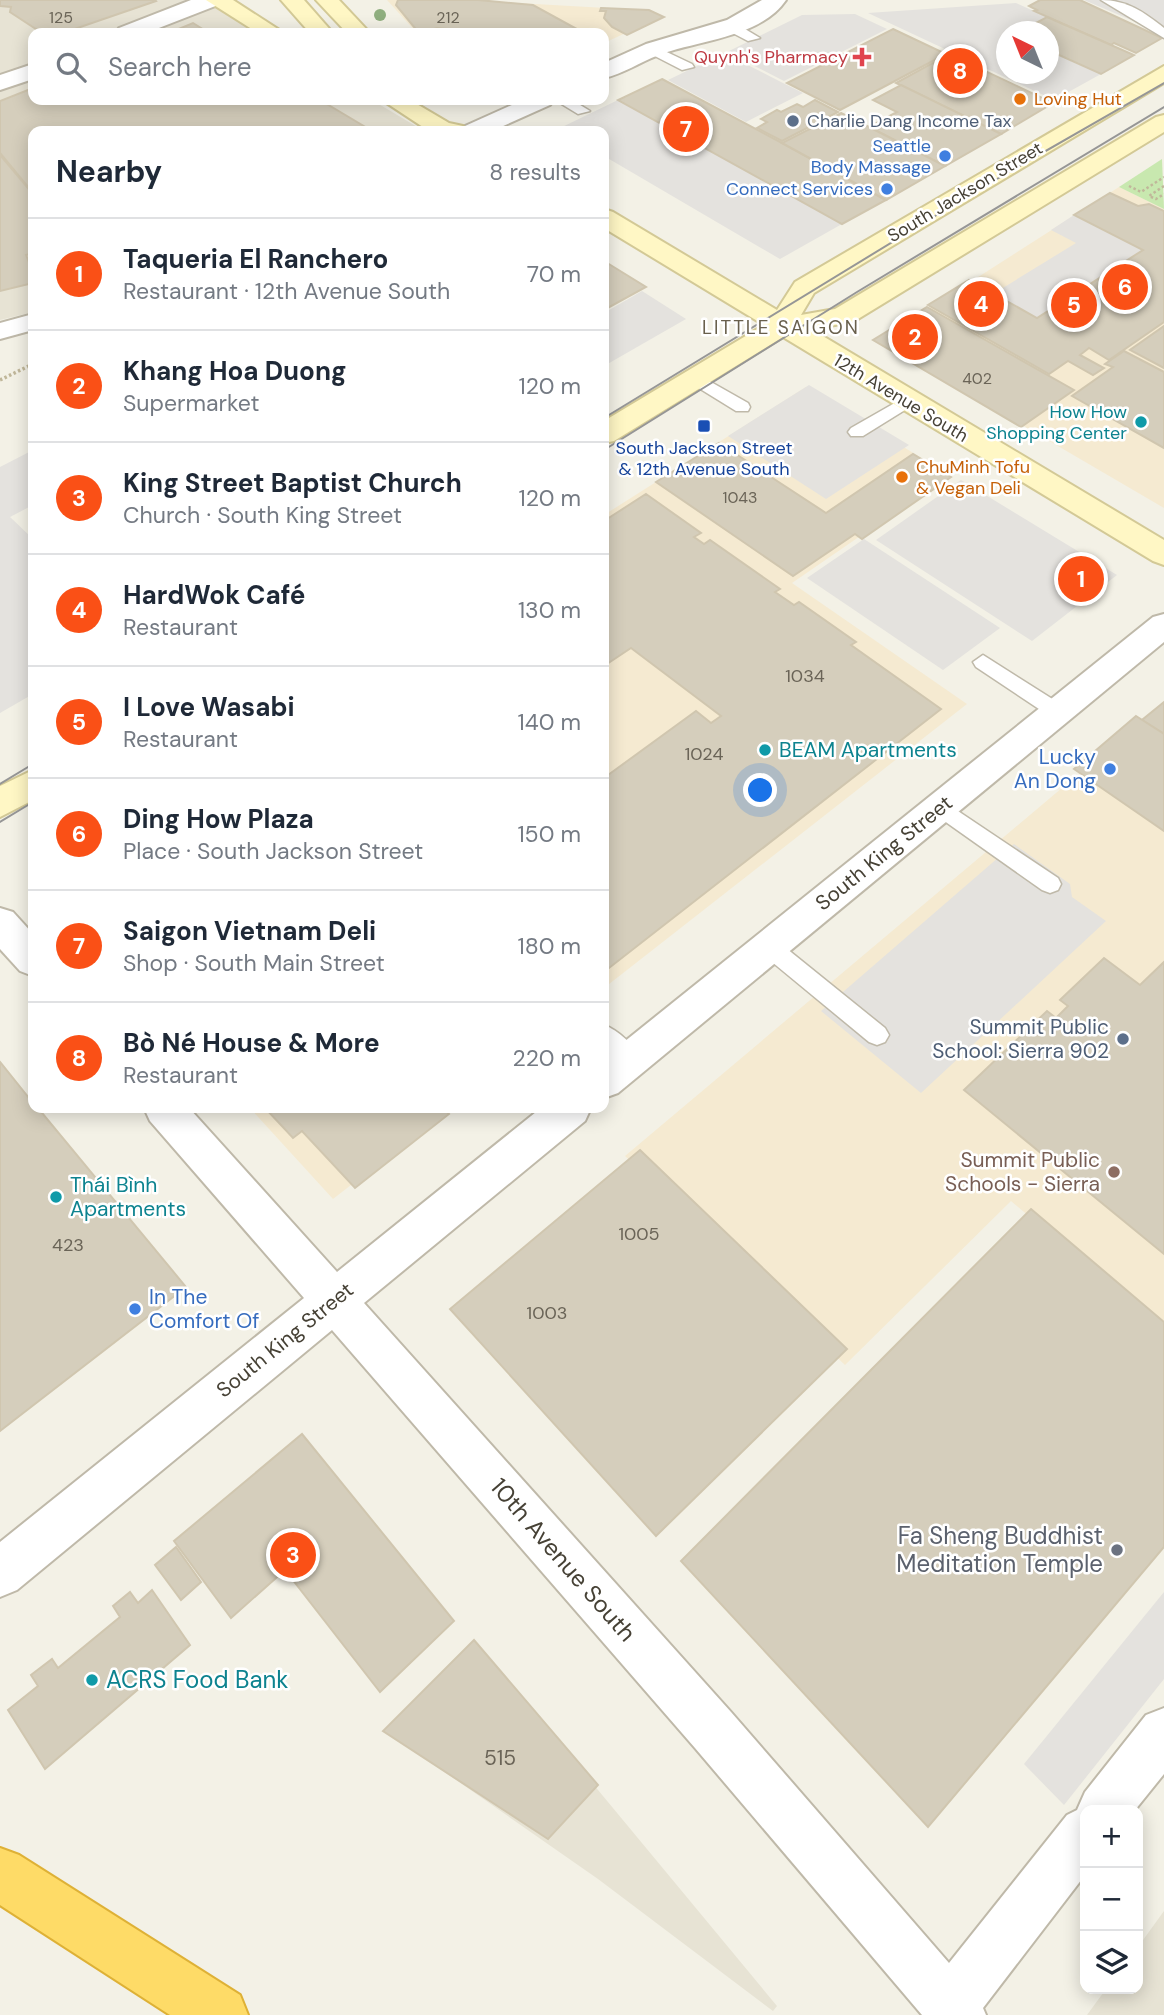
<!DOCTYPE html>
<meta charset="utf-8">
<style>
body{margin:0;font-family:"DM Sans",sans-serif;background:#f6f6f7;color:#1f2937}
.controls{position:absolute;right:21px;bottom:21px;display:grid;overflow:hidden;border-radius:14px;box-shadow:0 4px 18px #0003}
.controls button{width:63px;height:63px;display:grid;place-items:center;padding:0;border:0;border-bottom:2px solid #e0e1e3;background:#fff;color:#1f2937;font:35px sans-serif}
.compass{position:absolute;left:996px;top:21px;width:63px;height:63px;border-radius:50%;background:#fff;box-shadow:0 4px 18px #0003;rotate:317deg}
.you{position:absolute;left:761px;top:791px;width:24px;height:24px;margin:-18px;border:5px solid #fff;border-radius:50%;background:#1a73e8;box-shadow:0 0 0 10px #1a73e833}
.badge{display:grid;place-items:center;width:46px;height:46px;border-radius:50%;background:#fa5016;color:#fff;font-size:23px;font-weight:700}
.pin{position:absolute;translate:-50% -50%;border:4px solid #fff;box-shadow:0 2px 7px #0006}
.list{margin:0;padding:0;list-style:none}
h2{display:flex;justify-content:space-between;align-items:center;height:91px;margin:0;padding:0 28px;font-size:30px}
h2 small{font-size:23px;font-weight:400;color:#747a83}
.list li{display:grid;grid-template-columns:46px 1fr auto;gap:21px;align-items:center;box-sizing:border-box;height:112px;padding:0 28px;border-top:2px solid #e0e1e3}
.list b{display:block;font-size:26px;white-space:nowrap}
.list p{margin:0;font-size:23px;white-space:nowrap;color:#747a83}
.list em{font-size:23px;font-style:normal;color:#747a83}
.icon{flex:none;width:38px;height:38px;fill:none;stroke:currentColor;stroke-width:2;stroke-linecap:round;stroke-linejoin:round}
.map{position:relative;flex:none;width:1164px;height:2015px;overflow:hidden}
.search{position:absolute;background:#fff;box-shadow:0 4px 18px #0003;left:28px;top:28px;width:581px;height:77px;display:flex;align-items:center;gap:18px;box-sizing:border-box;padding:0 24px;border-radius:14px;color:#747a83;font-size:26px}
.panel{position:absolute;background:#fff;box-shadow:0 4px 18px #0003;left:28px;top:126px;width:581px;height:987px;border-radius:14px}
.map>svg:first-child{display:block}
</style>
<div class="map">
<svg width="1164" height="2015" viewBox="0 0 1164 2015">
<rect width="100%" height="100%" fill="#f3f1e6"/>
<g fill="#e7e3d4">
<path d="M0,0h206l56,33h-229v67h339l52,31h-391v181l-33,8z"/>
<path d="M516,1691l261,315 -4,5 -175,-132 -159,-111z"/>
<path d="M1164,1911v104h-77l19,-26h32v-42z"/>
</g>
<g fill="#f5ead1">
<path d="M387,0h74l181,10 16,8 -54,25v-10h-187z"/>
<path d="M1119,187l45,22v299l-286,-167z"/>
<path d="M806,387l143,88 -157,108 175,121 -363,284v-473z"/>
<path d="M1164,702v628l-153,-129 -166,164 -220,-209z"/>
<path d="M250,1108h200l-117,91z"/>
</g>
<path fill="#c8e8af" d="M1162,159l2,50 -45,-22z"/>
<g fill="#e4e2de">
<path d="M1084,0h80v34z"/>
<path d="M1016,3l31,14 -28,14 -13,1v42h42l1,-24 52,24 -47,26 -186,-87z"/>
<path d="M855,14l32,15 -103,52 -57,-29 75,-37z"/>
<path d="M724,53l57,29 22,11 -57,29 -78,-42z"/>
<path d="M618,100l224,124 -62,35 -176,-103v-25l-46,-2z"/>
<path d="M1074,215l69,35 -106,68 -44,-24 83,-51 -25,-13z"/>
<path d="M642,291l44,28 -82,47v-53z"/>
<path d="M809,385l100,60 -83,54 -98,-63z"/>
<path d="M33,450v55l-23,12 23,22v155l-33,19v-246z"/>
<path d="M961,480l156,95 -85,66 -156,-101z"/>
<path d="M864,539l136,89 -57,42 -136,-92z"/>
<path d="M1014,844l56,40 2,13 34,24 -185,172 -100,-82z"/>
<path d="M1164,1592v87l-100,126 -40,-41z"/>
</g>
<g fill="#d5cebc" stroke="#d0c6af" stroke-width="2">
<path d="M0,0h155l1,1 -93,32h-21l-32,-21 1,-5 -11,-1z"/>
<path d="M398,0h80l55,5 51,28h-95l-52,-5 -18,5 -23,-28z"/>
<path d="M1040,0h40l82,38 -26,15 -22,-10 -3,2 -77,-34 3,-1 -8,-4z"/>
<path d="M601,8l48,2 15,7 -37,18 -15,-8 -8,-9 2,-7h-6z"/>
<path d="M1047,17l64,28 23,10 -33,19 -53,-24v-18h-29z"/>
<path d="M193,23l16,10h-40z"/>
<path d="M893,29l53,25 -106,56 -53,-27z"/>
<path d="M949,54l104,49 -52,31 -105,-51z"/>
<path d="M662,79l120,64 104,57 -44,24 -224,-124z"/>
<path d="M901,85l100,49 -56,32 -76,-39 28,-15 -24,-12z"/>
<path d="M33,88v12h287l52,31h-339v62l-33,-40v-52z"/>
<path d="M815,100l23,12 -56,29 -25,-13 10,-6 -6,-3 16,-9 4,2 16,-8 6,3z"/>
<path d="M841,113l28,14 76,39 -59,34 -104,-57z"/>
<path d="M0,155l33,39v59l-7,2 7,17v11l-33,8z"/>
<path d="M1110,193l28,13 11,-2 15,7v111l-55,38 -20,-12 -9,7 24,13 -11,7 -25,-14 -19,13 -121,-69 41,-25 68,38 106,-68 -69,-35z"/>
<path d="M604,261l42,26 -42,23z"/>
<path d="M927,307l147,83 -53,37 -148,-87z"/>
<path d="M1164,326v42l-34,-18z"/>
<path d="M1124,351l40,21v76l-92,-52 41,-29 -8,-3z"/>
<path d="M719,443l107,70 87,-59 38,23 -89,62 -7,-5 -62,42 -137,-94z"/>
<path d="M646,494l55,39 -7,4 10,7 6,-4 70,49 -5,3 19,13 5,-3 57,40 -5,3 90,64 -332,259 -5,-5v-185l92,-67 15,12 10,-7 -90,-68 -27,18v-145z"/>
<path d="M1164,702v32l-22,-14z"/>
<path d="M1136,716l28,18v97l-90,-62z"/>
<path d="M1104,958l36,27 24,-23v292l-200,-164 83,-79 9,7 12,-12 -8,-6z"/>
<path d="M0,1062l33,41v5h5l148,179 -186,144z"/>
<path d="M265,1108h178l6,6 -94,74 -53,-57 -9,7z"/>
<path d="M640,1150l207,199 -191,187 -206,-227z"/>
<path d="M1031,1209l133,113v225l-236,280 -247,-266z"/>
<path d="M302,1434l152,187 -74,71 -95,-122 -54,48 -57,-77z"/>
<path d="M176,1547l25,35 -20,18 -26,-35z"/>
<path d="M152,1590l38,55 -145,124 -37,-59 30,-24 -7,-11 21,-16 6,9 62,-51 -7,-11 17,-14 8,11z"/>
<path d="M474,1640l124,145 -50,54 -165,-108z"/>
</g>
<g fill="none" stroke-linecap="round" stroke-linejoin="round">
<defs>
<g id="lane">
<path d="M1101,0c26,0 43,12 63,28v10z"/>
<path d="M725,23h10l25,15 -12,3 -23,-12z"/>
<path d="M652,45l40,19 2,3 -12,3 -35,-18 -2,-3z"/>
<path d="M555,100h17l18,11 -12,3z"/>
<path d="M695,373l53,30 2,4 -2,4h-12l-47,-29 -2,-4z"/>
<path d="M907,396l6,1 2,4 -2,4 -50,31h-12l-3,-4 3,-4z"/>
<path d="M983,655l82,52 3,5 -3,5h-14l-75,-50 -3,-5z"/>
<path d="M940,799l118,79 3,6 -3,6 -8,3 -8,-3 -109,-77 -3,-6 3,-6z"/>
<path d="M768,937l8,3 109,88 4,7 -4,7 -8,3 -8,-3 -109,-90 -3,-6 3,-6z"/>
<path d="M604,1025c14,5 31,21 38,34l-4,7c-15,6 -23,-7 -34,-17z"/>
</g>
<g id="street">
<path d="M191,0h30l-3,5 -72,28h-30l3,-5z"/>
<path d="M762,0h24c-26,38 -88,40 -127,55 -19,7 -36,19 -55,23v-15l42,-19 81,-24z"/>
<path d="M33,64v15l-33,11v-15z"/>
<path d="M523,100h31l-4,5 -58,26h-31l4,-5z"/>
<path d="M33,314v16l-33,9v-16z"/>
<path d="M1164,614v28l-546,451 -14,5v-40l549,-441z"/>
<path d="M0,908l13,4 20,22v42l-13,-5 -20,-22z"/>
<path d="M144,1108h45l148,164 204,-164h50l-6,13 -221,182 367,409 218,251 118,-148 10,-5 8,-18 61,-77 18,-7v66l-29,36h-50v65l-102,133 3,7h-64l-227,-267 -363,-418 -315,260 -17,7v-55l304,-244 -154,-177z"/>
</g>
<g id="secondary">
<path d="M206,0h27l51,33h-26z"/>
<path d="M281,0h23l29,33h-23z"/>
<path d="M316,0h23l31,33h-23z"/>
<path d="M1164,66v17l-350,210 -13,22 34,-6 321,-192 8,-2v17l-311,190 -42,7 353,211v25l-11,-4 -370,-224 -169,104 -10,2v-22l160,-96 -160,-97v-19l9,3 164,98 18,-28z"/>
<path d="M382,100h28l39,23 14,3 4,5h-38z"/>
<path d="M33,770v30l-33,17v-31z"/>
</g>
<path id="highway" d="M0,1848l19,7 221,140 8,20h-78l-170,-110z"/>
</defs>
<use href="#lane" stroke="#bfb9a9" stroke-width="3"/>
<use href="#street" stroke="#bfb9a9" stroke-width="4"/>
<use href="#secondary" stroke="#d3c996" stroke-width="4"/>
<use href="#highway" stroke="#deb136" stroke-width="4"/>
<g stroke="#c0b79a" stroke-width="2.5" stroke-dasharray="2.5 2.5" stroke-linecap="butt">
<path d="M1129,186l12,6 23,-15"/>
<path d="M1164,186l-15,10 7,3 8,-5"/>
</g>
<path stroke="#c0b79a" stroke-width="3.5" stroke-dasharray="2.5 2.5" stroke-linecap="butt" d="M0,380l33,-16"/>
<use href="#lane" fill="#fff" fill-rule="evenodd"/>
<use href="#street" fill="#fff" fill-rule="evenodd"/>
<use href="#secondary" fill="#fff7c5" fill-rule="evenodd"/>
<use href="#highway" fill="#fedb67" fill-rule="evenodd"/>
<g stroke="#969696" stroke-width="2">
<path d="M604,418l372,-227 188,-108"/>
<path d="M604,450l253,-158 307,-185"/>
<path d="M0,784l33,-20"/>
<path d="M0,822l33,-20"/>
</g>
</g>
<circle fill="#8fae7e" cx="380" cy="15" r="6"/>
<path fill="#e0444e" stroke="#fff" stroke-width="2.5" d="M858.5 46.5h7v7h7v7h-7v7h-7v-7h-7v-7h7z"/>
<g fill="#e8710a" stroke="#fff" stroke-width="2.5">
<circle cx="1020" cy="99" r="7"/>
<circle cx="902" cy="477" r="7"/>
</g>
<g fill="#5c6f8a" stroke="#fff" stroke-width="2.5">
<circle cx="793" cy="121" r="7"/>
<circle cx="1123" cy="1039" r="7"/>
</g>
<g fill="#3f7fe0" stroke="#fff" stroke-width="2.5">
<circle cx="945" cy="156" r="7"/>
<circle cx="887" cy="189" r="7"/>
<circle cx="1110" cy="769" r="7"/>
<circle cx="135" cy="1309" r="7"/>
</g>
<g fill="#0f9aa8" stroke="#fff" stroke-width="2.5">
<circle cx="1141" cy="422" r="7"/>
<circle cx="765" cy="750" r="7"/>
<circle cx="56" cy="1197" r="7"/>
<circle cx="92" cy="1680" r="7"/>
</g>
<rect fill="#1a4fb4" stroke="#fff" stroke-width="2.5" x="697" y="419" width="14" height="14" rx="3.5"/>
<circle fill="#8d6e63" stroke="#fff" stroke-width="2.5" cx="1114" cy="1172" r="7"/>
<circle fill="#6b7280" stroke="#fff" stroke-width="2.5" cx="1117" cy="1550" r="7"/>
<g text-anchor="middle" stroke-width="5" stroke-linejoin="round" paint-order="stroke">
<g font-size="16" fill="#6a6457">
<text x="61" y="23">125</text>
<text x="448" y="23">212</text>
<text x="977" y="384">402</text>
<text x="740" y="503">1043</text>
</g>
<g font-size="18" fill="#be3a42" stroke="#fff" text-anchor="end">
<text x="848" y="63">Quynh's Pharmacy</text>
</g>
<g font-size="18" fill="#c56008" stroke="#fff" text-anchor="start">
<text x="1034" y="105">Loving Hut</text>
<text x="916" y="473">ChuMinh Tofu<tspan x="916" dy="21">&amp; Vegan Deli</tspan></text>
</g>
<g font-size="18" fill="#4e5e75" stroke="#fff" text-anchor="start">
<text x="807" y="127">Charlie Dang Income Tax</text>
</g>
<g font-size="18" fill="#366cbe" stroke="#fff" text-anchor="end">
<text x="931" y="152">Seattle<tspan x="931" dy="21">Body Massage</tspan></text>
<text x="873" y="195">Connect Services</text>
</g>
<g font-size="18" fill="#464135" stroke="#fff">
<text transform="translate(965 192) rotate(-31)" y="6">South Jackson Street</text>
<text transform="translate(901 398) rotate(31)" y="6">12th Avenue South</text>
</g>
<g font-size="18" fill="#0d838f" stroke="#fff" text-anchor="end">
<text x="1127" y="418">How How<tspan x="1127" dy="21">Shopping Center</tspan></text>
</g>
<g font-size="18" fill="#164399" stroke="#fff">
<text x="704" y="454">South Jackson Street<tspan x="704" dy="21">&amp; 12th Avenue South</tspan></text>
</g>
<g font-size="18" fill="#6a6457">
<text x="805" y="682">1034</text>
<text x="704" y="760">1024</text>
<text x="639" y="1240">1005</text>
<text x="68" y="1251">423</text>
<text x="547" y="1319">1003</text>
</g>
<g font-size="19" letter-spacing="2" fill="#69604d" stroke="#fff">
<text x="781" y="334">LITTLE SAIGON</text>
</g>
<g font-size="21" fill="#0d838f" stroke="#fff" text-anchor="start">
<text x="779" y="757">BEAM Apartments</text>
<text x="70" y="1192">Thái Bình<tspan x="70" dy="24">Apartments</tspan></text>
</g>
<g font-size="21" fill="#366cbe" stroke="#fff" text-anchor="end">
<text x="1096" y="764">Lucky<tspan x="1096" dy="24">An Dong</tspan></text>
<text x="149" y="1304" text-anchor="start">In The<tspan x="149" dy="24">Comfort Of</tspan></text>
</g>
<g font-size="21" fill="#464135" stroke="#fff">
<text transform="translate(884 853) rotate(-39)" y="7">South King Street</text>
<text transform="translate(285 1340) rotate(-39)" y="7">South King Street</text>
</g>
<g font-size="21" fill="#4e5e75" stroke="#fff" text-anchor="end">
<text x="1109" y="1034">Summit Public<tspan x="1109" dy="24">School: Sierra 902</tspan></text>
</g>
<g font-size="21" fill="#785e54" stroke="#fff" text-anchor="end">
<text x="1100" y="1167">Summit Public<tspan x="1100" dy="24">Schools - Sierra</tspan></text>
</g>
<g font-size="21" fill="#6a6457">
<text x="500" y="1765">515</text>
</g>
<g font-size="24" fill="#5b616d" stroke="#fff" text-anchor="end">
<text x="1103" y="1544">Fa Sheng Buddhist<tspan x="1103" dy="28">Meditation Temple</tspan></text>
</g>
<g font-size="24" fill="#464135" stroke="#fff">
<text transform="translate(563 1560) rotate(49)" y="8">10th Avenue South</text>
</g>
<g font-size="24" fill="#0d838f" stroke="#fff" text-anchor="start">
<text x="106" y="1688">ACRS Food Bank</text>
</g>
</g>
</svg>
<div class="controls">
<button>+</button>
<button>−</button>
<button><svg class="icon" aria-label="layers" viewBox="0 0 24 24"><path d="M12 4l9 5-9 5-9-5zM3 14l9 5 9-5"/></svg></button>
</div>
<svg class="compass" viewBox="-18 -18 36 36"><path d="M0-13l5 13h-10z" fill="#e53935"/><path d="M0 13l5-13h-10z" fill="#747a83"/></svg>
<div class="you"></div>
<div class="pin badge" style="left:1081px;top:579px">1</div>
<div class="pin badge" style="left:915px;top:337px">2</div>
<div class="pin badge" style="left:293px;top:1555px">3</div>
<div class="pin badge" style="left:981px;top:304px">4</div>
<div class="pin badge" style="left:1074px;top:305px">5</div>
<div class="pin badge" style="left:1125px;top:287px">6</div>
<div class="pin badge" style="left:686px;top:129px">7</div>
<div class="pin badge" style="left:960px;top:71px">8</div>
<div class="search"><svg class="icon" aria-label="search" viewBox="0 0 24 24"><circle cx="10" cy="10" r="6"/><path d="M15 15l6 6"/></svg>Search here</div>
<section class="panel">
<h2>Nearby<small>8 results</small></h2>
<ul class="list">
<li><span class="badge">1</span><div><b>Taqueria El Ranchero</b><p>Restaurant · 12th Avenue South</p></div><em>70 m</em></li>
<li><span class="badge">2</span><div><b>Khang Hoa Duong</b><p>Supermarket</p></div><em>120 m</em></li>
<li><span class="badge">3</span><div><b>King Street Baptist Church</b><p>Church · South King Street</p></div><em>120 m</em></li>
<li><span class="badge">4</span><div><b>HardWok Café</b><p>Restaurant</p></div><em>130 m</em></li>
<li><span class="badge">5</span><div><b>I Love Wasabi</b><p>Restaurant</p></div><em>140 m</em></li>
<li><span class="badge">6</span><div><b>Ding How Plaza</b><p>Place · South Jackson Street</p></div><em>150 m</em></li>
<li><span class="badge">7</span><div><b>Saigon Vietnam Deli</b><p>Shop · South Main Street</p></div><em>180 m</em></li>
<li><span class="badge">8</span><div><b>Bò Né House &amp; More</b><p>Restaurant</p></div><em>220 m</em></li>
</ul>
</section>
</div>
